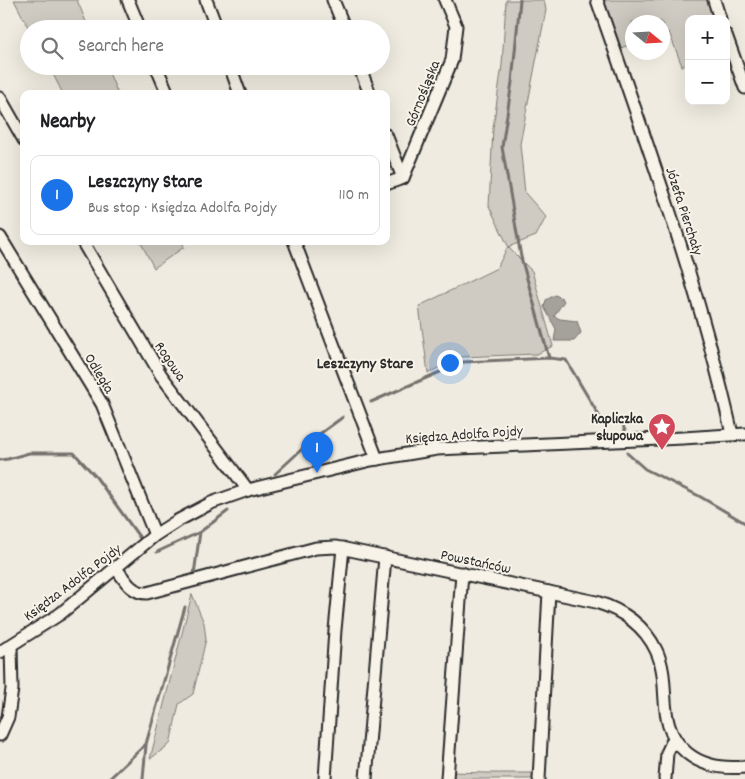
<!DOCTYPE html>
<meta charset="utf-8">
<style>
body{margin:0;font-family:Dekko,sans-serif;background:#f6f6f6;color:#202124}
.controls{position:absolute;right:15px;top:15px;display:grid;overflow:hidden;border-radius:10px;box-shadow:0 5px 20px #0002}
.controls button{width:45px;height:45px;display:grid;place-items:center;padding:0;border:0;border-bottom:1px solid #e0e0e0;background:#fff;color:#202124;font:25px sans-serif}
.compass{position:absolute;left:625px;top:15px;width:45px;height:45px;border-radius:50%;background:#fff;box-shadow:0 5px 20px #0002;rotate:108deg}
.you{position:absolute;left:449px;top:362px;width:18px;height:18px;margin:-12px;border:4px solid #fff;border-radius:50%;background:#1a73e8;box-shadow:0 0 0 8px #1a73e833}
.badge{display:grid;place-items:center;width:32px;height:32px;border-radius:50%;background:#1a73e8;color:#fff;font-size:16px;font-weight:700}
.pin{position:absolute;translate:-50% -41px;filter:drop-shadow(0 1px 2px #0008)}
.pin::after{content:'';position:absolute;top:26px;width:18px;height:15px;background:inherit;clip-path:polygon(0 0,100% 0,50% 100%)}
.list{margin:0;padding:0;list-style:none}
h2{display:flex;justify-content:space-between;align-items:center;height:65px;margin:0;padding:0 20px;font-size:21px}
h2 small{font-size:16px;font-weight:400;color:#757577}
.list li{display:grid;grid-template-columns:32px 1fr auto;gap:15px;align-items:center;box-sizing:border-box;height:80px;margin:0 10px 10px;padding:0 10px;border:1px solid #e0e0e0;border-radius:10px}
.list b{display:block;font-size:19px;white-space:nowrap}
.list p{margin:0;font-size:16px;white-space:nowrap;color:#757577}
.list em{font-size:16px;font-style:normal;color:#757577}
.icon{flex:none;width:28px;height:28px;fill:none;stroke:currentColor;stroke-width:2;stroke-linecap:round;stroke-linejoin:round}
.map{position:relative;flex:none;width:745px;height:779px;overflow:hidden}
.search{position:absolute;background:#fff;box-shadow:0 5px 20px #0002;left:20px;top:20px;width:370px;height:55px;display:flex;align-items:center;gap:12px;box-sizing:border-box;padding:0 18px;border-radius:28px;color:#757577;font-size:19px}
.panel{position:absolute;background:#fff;box-shadow:0 5px 20px #0002;left:20px;top:90px;width:370px;height:155px;border-radius:10px}
.map>svg:first-child{display:block}
</style>
<div class="map">
<svg width="745" height="779" viewBox="0 0 745 779">
<rect width="100%" height="100%" fill="#efebe0"/>
<filter id="ink" filterUnits="userSpaceOnUse"><feTurbulence type="fractalNoise" baseFrequency=".02" numOctaves="2"/><feDisplacementMap in="SourceGraphic" scale="10" xChannelSelector="R" yChannelSelector="G"/><feConvolveMatrix kernelMatrix="1 2 1 2 8 2 1 2 1" color-interpolation-filters="sRGB"/></filter>
<g filter="url(#ink)">
<g fill="#cfcbc2" stroke="#7d7b76">
<path d="M14,0h63l12,29h-60z"/>
<path d="M506,0h38l2,10 -26,134 5,49 21,24 -10,19 -28,11 24,24 21,75 -16,8 -76,3 -33,16 -9,-67 78,-38 11,-22 -19,-40 4,-78 9,-63z"/>
<path d="M602,0h107l7,19h-27v45l-7,2 -13,-34 -6,2 -1,-12h-30v22l-14,5z"/>
<path d="M49,66h57l12,28h-55z"/>
<path d="M140,241h42l2,6 -30,21z"/>
<path d="M192,594l12,29 2,16 -13,55 -14,10 -9,40 -20,15z"/>
<path d="M451,772l37,1h49l-1,6h-86z"/>
</g>
<path fill="#a4a29a" stroke="#74726e" d="M555,295l7,3 2,3 -10,15 6,3 17,2 4,12 -7,8h-20l2,-12 -12,-22 2,-7z"/>
<g fill="none" stroke-linecap="round" stroke-linejoin="round">
<g stroke="#74726e" stroke-width="3">
<path d="M520,0l-8,82 -10,65 19,110 28,101"/>
<path d="M371,402l92,-40 86,-4 17,2 35,59h20l4,12"/>
<path d="M627,453l18,16 54,27 46,27"/>
<path d="M0,460l8,-1 21,-6h45l22,24 44,61"/>
<path d="M275,474l39,-36 29,-21"/>
<path d="M157,552l43,-20"/>
<path d="M194,574l6,-42 28,-21"/>
<path d="M109,779l37,-35 39,-137"/>
<path d="M143,779l3,-34"/>
</g>
<defs>
<g id="minor">
<path d="M128,0l12,29"/>
<path d="M206,0l11,29"/>
<path d="M333,0l12,29"/>
<path d="M597,0c50,143 102,286 135,434"/>
<path d="M714,0l6,19"/>
<path d="M726,35l19,53"/>
<path d="M156,66l12,28"/>
<path d="M230,66l10,28"/>
<path d="M359,66l11,28"/>
<path d="M0,98l24,42"/>
<path d="M386,135l17,43"/>
<path d="M386,184l17,-6 49,-118 4,-34 -11,-26"/>
<path d="M0,237l102,167 53,131"/>
<path d="M82,241l79,134 87,115"/>
<path d="M294,241l83,218"/>
<path d="M116,568c9,12 15,25 31,25l169,-45 20,-1 260,55c26,8 48,23 60,48 17,35 -3,74 31,103 17,14 37,16 58,14"/>
<path d="M0,652l60,-38 95,-79 22,-14 34,-18 37,-13 123,-30 66,-11 246,-11 62,-4"/>
<path d="M0,735l8,-18 4,-28 -1,-43"/>
<path d="M325,779l10,-149 8,-82"/>
<path d="M366,779l19,-222"/>
<path d="M447,779l15,-206"/>
<path d="M539,779l10,-187"/>
<path d="M665,779l2,-26 7,-15"/>
</g>
</defs>
<use href="#minor" stroke="#2b2b2b" stroke-width="15"/>
<use href="#minor" stroke="#f7f3e8" stroke-width="11"/>
</g>
</g>
<defs>
<symbol id="sight-pin" viewBox="-11 -11 22 30"><path d="M0 17L-7.5 6A9.5 9.5 0 1 1 7.5 6Z" fill="#d1495b" stroke="#f7f3e8"/><path d="M0-6L1.8-2.2L6-1.7L2.9 1.2L3.7 5.4L0 3.3L-3.7 5.4L-2.9 1.2L-6-1.7L-1.8-2.2Z" fill="#fff"/></symbol>
</defs>
<g fill-rule="evenodd">
<use href="#sight-pin" x="646" y="411" width="32" height="43"/>
</g>
<g text-anchor="middle" stroke-width="4" stroke-linejoin="round" paint-order="stroke">
<g font-size="15" fill="#2b2b2b" stroke="#f7f3e8">
<text transform="translate(422 93) rotate(-68)" y="5">Górnośląska</text>
<text transform="translate(685 211) rotate(72)" y="5">Józefa Pierchały</text>
<text transform="translate(171 361) rotate(56)" y="5">Rogowa</text>
<text transform="translate(100 373) rotate(59)" y="5">Odległa</text>
<text transform="translate(464 434) rotate(-4)" y="5">Księdza Adolfa Pojdy</text>
<text transform="translate(476 561) rotate(12)" y="5">Powstańców</text>
<text transform="translate(72 582) rotate(-37)" y="5">Księdza Adolfa Pojdy</text>
</g>
<g font-size="15" font-weight="bold" fill="#2b2b2b" stroke="#f7f3e8" text-anchor="end">
<text x="643" y="423">Kapliczka<tspan x="643" dy="17">słupowa</tspan></text>
</g>
<g font-size="16" font-weight="bold" fill="#2b2b2b" stroke="#f7f3e8">
<text x="365" y="368">Leszczyny Stare</text>
</g>
</g>
</svg>
<div class="controls">
<button>+</button>
<button>−</button>
</div>
<svg class="compass" viewBox="-18 -18 36 36"><path d="M0-13l5 13h-10z" fill="#e53935"/><path d="M0 13l5-13h-10z" fill="#757577"/></svg>
<div class="you"></div>
<div class="pin badge" style="left:317px;top:473px">1</div>
<div class="search"><svg class="icon" aria-label="search" viewBox="0 0 24 24"><circle cx="10" cy="10" r="6"/><path d="M15 15l6 6"/></svg>Search here</div>
<section class="panel">
<h2>Nearby<small></small></h2>
<ul class="list">
<li><span class="badge">1</span><div><b>Leszczyny Stare</b><p>Bus stop · Księdza Adolfa Pojdy</p></div><em>110 m</em></li>
</ul>
</section>
</div>
